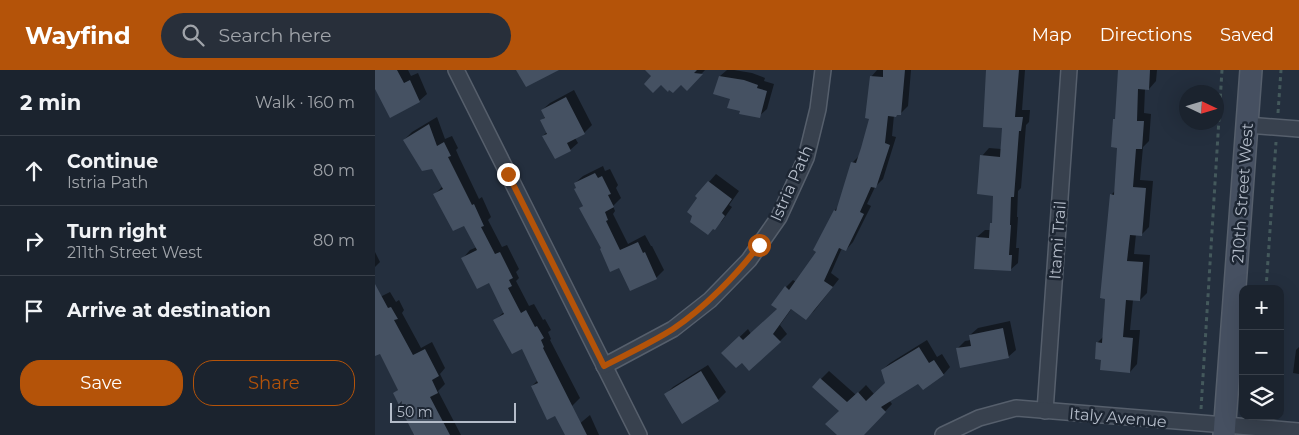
<!DOCTYPE html>
<meta charset="utf-8">
<style>
body{margin:0;font-family:Montserrat,sans-serif;background:#282f3a;color:#f1f3f6}
.controls{position:absolute;right:15px;bottom:15px;display:grid;overflow:hidden;border-radius:10px;box-shadow:0 5px 20px #0002}
.controls button{width:45px;height:45px;display:grid;place-items:center;padding:0;border:0;border-bottom:1px solid #39404a;background:#1b232e;color:#f1f3f6;font:25px sans-serif}
.compass{position:absolute;left:804px;top:15px;width:45px;height:45px;border-radius:50%;background:#1b232e;box-shadow:0 5px 20px #0002;rotate:94deg}
.scale{position:absolute;left:15px;bottom:12px;width:126px;box-sizing:border-box;padding-left:5px;border:2px solid #b4bcc9;border-top:0;font-size:14px;line-height:18px;white-space:nowrap;color:#b4bcc9;-webkit-text-stroke:4px #1d2633;paint-order:stroke}
.stop{position:absolute;width:15px;height:15px;margin:-11px;border:4px solid #b45309;border-radius:50%;background:#fff}
.stop.end{background:#b45309;border-color:#fff;box-shadow:0 1px 5px #0008}
.list{margin:0;padding:0;list-style:none}
h2{display:flex;justify-content:space-between;align-items:center;height:65px;margin:0;padding:0 20px;font-size:21px}
h2 small{font-size:16px;font-weight:400;color:#a0a4aa}
.list li{display:grid;grid-template-columns:32px 1fr auto;gap:15px;align-items:center;box-sizing:border-box;height:70px;padding:0 20px;border-top:1px solid #39404a}
.list b{display:block;font-size:19px;white-space:nowrap}
.list p{margin:0;font-size:16px;white-space:nowrap;color:#a0a4aa}
.list em{font-size:16px;font-style:normal;color:#a0a4aa}
.actions{display:flex;gap:10px;padding:15px 20px}
.actions a{flex:1;padding:11px 0;border:1px solid #b45309;border-radius:20px;text-align:center;font-size:18px;color:#b45309}
.actions .main{background:#b45309;color:#fff}
.icon{flex:none;width:28px;height:28px;fill:none;stroke:currentColor;stroke-width:2;stroke-linecap:round;stroke-linejoin:round}
.map{position:relative;flex:none;width:924px;height:365px;overflow:hidden}
header{display:flex;align-items:center;gap:30px;box-sizing:border-box;height:70px;padding:0 25px;background:#b45309;color:#fff}
header strong{font-size:24px}
nav{display:flex;gap:28px;margin-inline-start:auto;font-size:18px}
.search{width:350px;height:45px;background:#282f3a;display:flex;align-items:center;gap:12px;box-sizing:border-box;padding:0 18px;border-radius:28px;color:#a0a4aa;font-size:19px}
main{display:flex}
aside{flex:1;background:#1b232e}
.map>svg:first-child{display:block}
</style>
<header>
<strong>Wayfind</strong>
<div class="search"><svg class="icon" aria-label="search" viewBox="0 0 24 24"><circle cx="10" cy="10" r="6"/><path d="M15 15l6 6"/></svg>Search here</div>
<nav><a>Map</a><a>Directions</a><a>Saved</a></nav>
</header>
<main>
<aside>
<h2>2 min<small>Walk · 160 m</small></h2>
<ul class="list">
<li><svg class="icon" aria-label="ahead" viewBox="0 0 24 24"><path d="M12 20V5M6 11l6-6 6 6"/></svg><div><b>Continue</b><p>Istria Path</p></div><em>80 m</em></li>
<li><svg class="icon" aria-label="right" viewBox="0 0 24 24"><path d="M7 20v-9h11M14 6l5 5-5 5"/></svg><div><b>Turn right</b><p>211th Street West</p></div><em>80 m</em></li>
<li><svg class="icon" aria-label="arrive" viewBox="0 0 24 24"><path d="M6 21V4h12l-3 4 3 4H6"/></svg><div><b>Arrive at destination</b></div></li>
</ul>
<div class="actions"><a class="main">Save</a><a>Share</a></div>
</aside>
<div class="map">
<svg width="924" height="365" viewBox="0 0 924 365">
<rect width="100%" height="100%" fill="#242f3e"/>
<g fill="#0007">
<path d="M0,0h33l3,6 7,-3 9,21 -8,7 -44,-14z"/>
<path d="M274,0h56l-18,19 -6,-5 -27,-9z"/>
<path d="M352,0h7l18,3 13,5 -1,3 10,3 -7,25 -8,7 -17,-5 -10,-13 -12,-22z"/>
<path d="M502,0h34l-3,36 -8,8 -6,1 -2,21 4,1 -13,42 -8,8 -8,17 4,2 -18,36 -7,8 -4,-2 -11,25 8,6 -25,32 -8,7 -14,-10 -12,17 7,9 -7,7 -38,20 -19,-8 25,-24 3,5 27,-25 8,-22 7,-7 3,2 22,-31 -4,-2 21,-39 3,-3 15,-45 7,-7 11,-37v-41z"/>
<path d="M614,0h36l-3,40h8l-1,12 -3,3 -5,63 -3,3 -1,26h1l-2,31h3l-1,15 -8,7 -33,-33 8,-7h6v-6l2,-2 2,-28 -13,-38 7,-8 12,1 2,-22z"/>
<path d="M745,0h37l-1,11 -7,8h-4l-1,24 7,1 -2,27 -6,6 -3,33 13,1 -4,46 -8,8 -5,-1 -2,20 16,1 -3,38 -7,7h-7l-3,30h10l-3,34 -7,8 -27,-13 -6,-16 6,-6 8,-142 4,-4 3,-44 -4,-27 3,-3z"/>
<path d="M199,20l18,35 -8,8 -9,5 3,5 -8,7 -27,-14 4,-4 -6,-11 5,-5 -4,-6 8,-7z"/>
<path d="M62,47l8,22 7,-3 6,12 -2,2 3,7 20,42 3,-2 9,20 -3,3 14,27 5,-2 12,24 -3,3 3,6 -3,3 13,25 5,-2 9,16 2,-1 6,11 -3,2 3,7 -1,1 30,58 -8,8 -25,12 -15,-32 6,-6 -15,-33 -28,-27 9,-8 -15,-31 -26,-23 7,-8 7,-3 -12,-23 -30,-30 8,-8 -10,-19 -29,-27 8,-8z"/>
<path d="M228,96l2,5 5,-2 8,16 -2,3 5,10 -8,8 2,5 -2,3 15,30 17,-9 6,11h1l12,24 -8,8 -36,-12 -18,-18 -22,-40 4,-3 -9,-22 8,-7z"/>
<path d="M341,104l23,17 -10,14 3,2 -10,14 -8,7 -5,-46z"/>
<path d="M0,182l5,10 -5,5z"/>
<path d="M0,222l3,6 12,-6 6,10 3,-2 5,10 -2,3 19,35 11,-6 13,26 -5,6 5,10 -7,7 23,44h-47l-2,-4 1,-1 -18,-37 4,-4 -19,-37 -5,-3z"/>
<path d="M635,251l6,29 -8,7 -51,-8 8,-8 6,-1 -1,-5 8,-7z"/>
<path d="M552,270l10,17 5,-3 8,13 -7,8 -24,7 -30,18 3,4 -29,31h-25l2,-24 -26,-24 7,-8 8,-8 27,24 10,-10 8,9 13,-11 -5,-13 8,-7z"/>
<path d="M924,277v27l-6,-1 3,-23z"/>
<path d="M333,295l18,27 -8,8 -52,-6 7,-7z"/>
<path d="M215,345l9,20h-33z"/>
</g>
<g fill="#455162">
<path d="M0,0h22l7,13 6,-3 10,22 -30,16 -15,-29z"/>
<path d="M141,0h43l-33,17z"/>
<path d="M270,0h52l-3,3 9,1 -16,17 -6,-6 -8,8 -4,-3 -1,2 -7,-7 -8,8 -9,-9 7,-8z"/>
<path d="M508,0h22l-4,45h-4l-1,2 -8,-1 -3,27 5,2 -14,43 -5,-1 -11,25 4,2 -18,37 -7,-3 -15,33 9,6 -27,33 -15,-11 -18,25 8,8 -32,29 -7,-8 -6,5 -15,-15 18,-17 4,4 34,-31 -6,-4 14,-19 4,4 27,-38 -3,-2 21,-40 2,1 15,-49 5,1 5,-15 8,-29 -4,-1 5,-42 13,1z"/>
<path d="M611,0h33l-4,47h8l-2,14h-2l-5,66h-3l-1,28h1l-2,30h3l-1,16 -37,-2 2,-32 13,1 1,-15h2l1,-27 -16,-2 3,-39 20,2 2,-29 -19,-1z"/>
<path d="M743,0h32l-1,20 -11,-1 -1,32h7l-2,28h-6l-3,38 13,1 -4,48 -12,-1 -3,26 16,1 -3,39 -14,-1 -3,37 10,1 -3,35 -30,-3 1,-10 -6,-1 1,-17 6,1 3,-44 -5,-1 10,-104 4,1 3,-47 -6,-1 2,-28h2z"/>
<path d="M344,6l25,4 14,5 -1,3 10,3 -7,27 -21,-4 1,-3 -13,-3 3,-9 -17,-5z"/>
<path d="M191,27l19,37 -18,9 4,8 -16,8 -13,-23 5,-2 -7,-14 5,-2 -4,-8z"/>
<path d="M54,54l8,22 7,-4 7,14 -3,1 24,48 2,-1 10,22 -3,1 14,27 5,-2 13,26 -4,2 3,6 -4,2 13,25 5,-3 9,17 2,-1 7,12 -3,2 3,7 -1,1 44,87h-22l-10,-19 -8,4 -16,-34 7,-3 -16,-34 -10,5 -19,-34 11,-6 -15,-31 -12,6 -16,-31 16,-8 -13,-24 -11,5 -20,-37 10,-5 -11,-20 -10,2 -19,-31z"/>
<path d="M220,103l3,5 4,-2 9,18 -3,1 6,12 -9,5 3,8 -2,1 14,29 18,-8 5,11 2,-1 12,27 -27,12 -11,-23 -9,4 -10,-23 1,-1 -22,-40 4,-2 -9,-17 2,-1 -2,-5z"/>
<path d="M333,111l24,18 -10,14 3,3 -10,14 -2,-1 -5,6 -18,-13 2,-6 -5,-4 10,-14 -2,-2z"/>
<path d="M0,214l13,24 3,-1 7,12 -4,1 19,35 12,-6 14,27 -7,4 6,13 -8,4 20,38h-36l-21,-42 5,-3 -18,-36 -5,2z"/>
<path d="M628,258l6,30 -49,10 -4,-20 15,-2 -2,-11z"/>
<path d="M544,277l10,16 5,-3 10,15 -21,15 -5,-6 -37,23 5,5 -22,23h-27l-12,-11 14,-13 -27,-24 8,-9 27,24 11,-10 8,9 19,-18 -4,-13z"/>
<path d="M326,301l18,30 -37,23 -18,-30z"/>
</g>
<g fill="none" stroke-linecap="round" stroke-linejoin="round">
<defs>
<g id="street">
<path d="M81,0l183,365"/>
<path d="M872,55l52,4"/>
<path d="M229,296l69,-37 37,-29 39,-40 30,-43 27,-59 12,-49 5,-39"/>
<path d="M670,341l24,-341"/>
<path d="M568,365l36,-17 37,-10 283,23"/>
</g>
<path id="secondary" d="M849,365l27,-365"/>
</defs>
<use href="#street" stroke="#565f6c" stroke-width="18"/>
<use href="#secondary" stroke="#565f6c" stroke-width="24"/>
<g stroke="#44595c" stroke-width="3" stroke-dasharray="4 4" stroke-linecap="butt">
<path d="M903,43l3,-43"/>
<path d="M891,219l10,-147"/>
<path d="M826,339l21,-339"/>
</g>
<use href="#street" stroke="#38414e" stroke-width="15"/>
<use href="#secondary" stroke="#465061" stroke-width="21"/>
</g>
<g fill="none" stroke-linecap="round" stroke-linejoin="round">
<path stroke="#b45309" stroke-width="6" d="M133,104l96,192c23,-12 47,-23 69,-37 30,-20 65,-55 86,-84"/>
</g>
<g text-anchor="middle" stroke-width="5" stroke-linejoin="round" paint-order="stroke">
<g font-size="16" fill="#b4bcc9" stroke="#1d2633">
<text transform="translate(416 113) rotate(-66)" y="6">Istria Path</text>
<text transform="translate(867 123) rotate(-86)" y="6">210th Street West</text>
<text transform="translate(682 170) rotate(-86)" y="6">Itami Trail</text>
<text transform="translate(743 347) rotate(5)" y="6">Italy Avenue</text>
</g>
</g>
</svg>
<div class="controls">
<button>+</button>
<button>−</button>
<button><svg class="icon" aria-label="layers" viewBox="0 0 24 24"><path d="M12 4l9 5-9 5-9-5zM3 14l9 5 9-5"/></svg></button>
</div>
<svg class="compass" viewBox="-18 -18 36 36"><path d="M0-13l5 13h-10z" fill="#e53935"/><path d="M0 13l5-13h-10z" fill="#a0a4aa"/></svg>
<div class="scale">50 m</div>
<div class="stop" style="left:384px;top:175px"></div>
<div class="stop end" style="left:133px;top:104px"></div>
</div>
</main>
